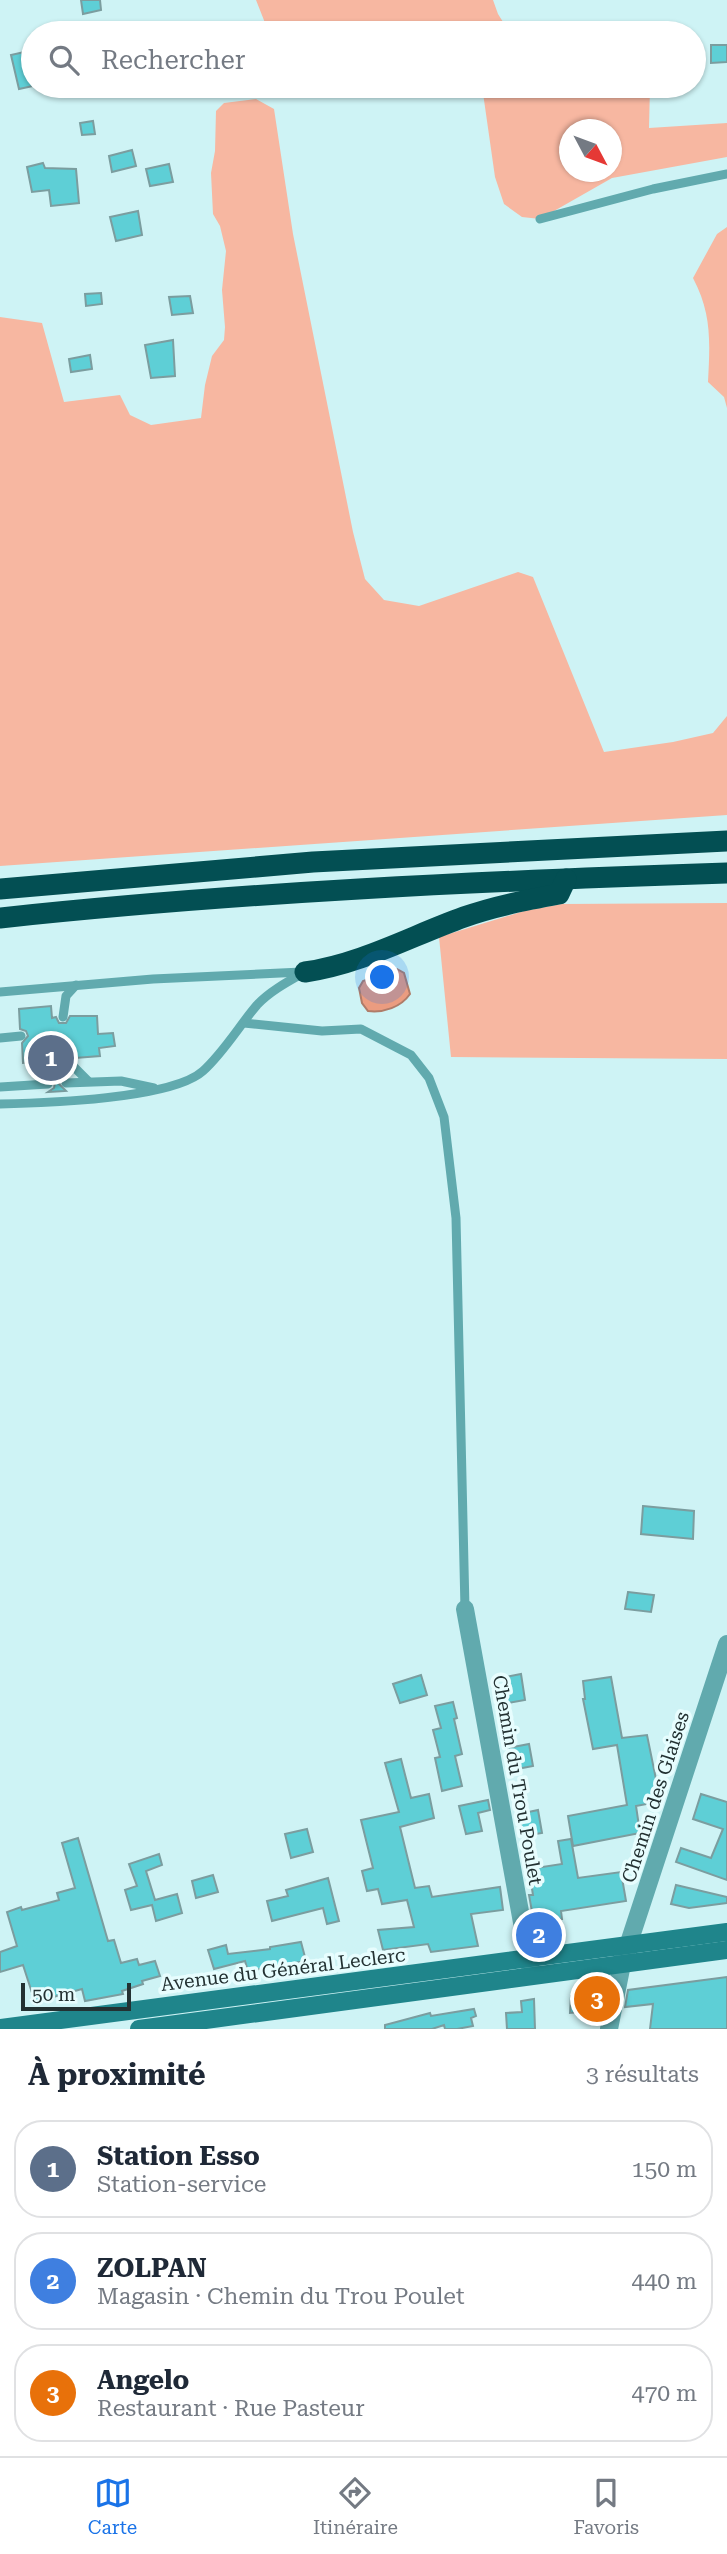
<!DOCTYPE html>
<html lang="fr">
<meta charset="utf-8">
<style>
body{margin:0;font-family:"Roboto Serif",serif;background:#f6f6f7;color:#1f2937}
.compass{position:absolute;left:559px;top:119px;width:63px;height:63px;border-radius:50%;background:#fff;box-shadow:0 2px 5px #0004;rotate:131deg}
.scale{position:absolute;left:21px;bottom:18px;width:110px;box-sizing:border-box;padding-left:7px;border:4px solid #233132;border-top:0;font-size:19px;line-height:24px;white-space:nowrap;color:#233132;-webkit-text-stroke:5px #e7fdfe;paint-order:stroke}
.you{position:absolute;left:383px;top:978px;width:24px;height:24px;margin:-18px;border:5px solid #fff;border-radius:50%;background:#1a73e8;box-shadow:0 0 0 10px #1a73e833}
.badge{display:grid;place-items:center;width:46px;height:46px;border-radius:50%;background:#1a73e8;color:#fff;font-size:23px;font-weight:700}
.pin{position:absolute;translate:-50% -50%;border:4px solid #fff;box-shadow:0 2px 7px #0006}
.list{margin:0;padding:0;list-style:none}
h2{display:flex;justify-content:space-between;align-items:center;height:91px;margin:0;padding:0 28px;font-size:30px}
h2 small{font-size:23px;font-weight:400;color:#747a83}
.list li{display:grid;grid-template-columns:46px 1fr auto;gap:21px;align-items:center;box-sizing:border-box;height:98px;margin:0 14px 14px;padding:0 14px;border:2px solid #e0e1e3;border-radius:28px}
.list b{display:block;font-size:26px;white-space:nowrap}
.list p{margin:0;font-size:23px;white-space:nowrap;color:#747a83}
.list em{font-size:23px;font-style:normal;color:#747a83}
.icon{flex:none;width:38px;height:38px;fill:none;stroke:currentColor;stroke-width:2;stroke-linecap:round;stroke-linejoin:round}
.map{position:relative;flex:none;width:727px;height:2029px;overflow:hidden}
.search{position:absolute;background:#fff;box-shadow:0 2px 5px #0004;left:21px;right:21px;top:21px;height:77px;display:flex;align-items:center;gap:18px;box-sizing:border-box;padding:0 24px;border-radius:38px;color:#747a83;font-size:26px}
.sheet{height:427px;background:#fff}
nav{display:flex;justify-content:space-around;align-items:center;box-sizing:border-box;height:98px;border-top:2px solid #e0e1e3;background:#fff;font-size:19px;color:#747a83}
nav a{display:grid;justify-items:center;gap:4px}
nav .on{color:#1a73e8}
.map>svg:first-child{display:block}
</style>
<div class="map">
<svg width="727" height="2029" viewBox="0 0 727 2029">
<rect width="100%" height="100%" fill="#cef3f5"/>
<g fill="#f7b7a1" fill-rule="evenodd">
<path d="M256,0h237l5,14 12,19h-51l-21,-9 -54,9h-115z"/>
<path d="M482,86h168l-1,42 78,-5v34l-115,21 -72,41 -18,-2 -18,-13 -9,-27zM570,130h42v42h-42z"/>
<path d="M256,99l18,10 19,125 60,298 12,47 19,21 35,6 99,-34 15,5 71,175 69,-10 40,-9 14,-17v99l-727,51v-549l42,6 22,79 56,-7 10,20 21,10 50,-7 4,-33 7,-29 12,-16 1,-13 -3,-37 4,-39 -6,-25 -7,-12 -2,-41 4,-22 1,-40 8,-8z"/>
<path d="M727,227v181l-3,-11 -16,-15c2,-40 4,-68 -15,-104l24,-44z"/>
<path d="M727,903v156l-276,-2 -12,-120 85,-26 38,-7z"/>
</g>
<path fill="#eb9c80" stroke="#af7c69" stroke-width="2" d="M397,969l7,4 6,21c-9,13 -26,19 -42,17l-6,-8 -3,-15 4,-7z"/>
<g fill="#5ecfd6" stroke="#7b9d9f" stroke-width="2">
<path d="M81,0h19l1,10 -18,4z"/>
<path d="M711,45h16v17l-16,1z"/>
<path d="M33,50v36l-14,3 -8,-34z"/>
<path d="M93,121l2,13 -13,1 -2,-12z"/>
<path d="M132,150l4,16 -24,6 -3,-16z"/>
<path d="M43,163l2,5 31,1 3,34 -28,3 -2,-16 -17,2 -5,-25z"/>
<path d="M169,164l4,18 -23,4 -4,-17z"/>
<path d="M138,211l4,24 -26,6 -6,-24z"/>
<path d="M101,293l1,11 -16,2 -1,-12z"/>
<path d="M190,296l3,17 -21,2 -3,-18z"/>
<path d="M173,340l2,36 -24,2 -6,-33z"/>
<path d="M90,355l2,14 -21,3 -2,-13z"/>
<path d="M51,1006l1,12 4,-1 3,6h7l4,-7h27l1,18 15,-1 2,13 -16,2 1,8 -25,2 -8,-6 -6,3 -2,5 6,8v8l-5,3 -1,5 7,7 -18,1 6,-4 1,-5 -8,-6 -1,-16 -23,2 -1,-20 6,-7 -2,-5 -6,-2 -1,-20z"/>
<path d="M643,1506l51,5 -1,28 -52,-5z"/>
<path d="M628,1592l26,3 -3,17 -26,-3z"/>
<path d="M521,1674l4,26 -23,4 -2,-14 8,-1 -2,-12z"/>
<path d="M421,1675l6,20 -27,8 -7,-19z"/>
<path d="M611,1677l11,61 25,-3 10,49h-2l2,18 -21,4 4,27 -67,13 -5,-30 59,-11 -10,-60 -24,4 -10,-50h2l-2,-18z"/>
<path d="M453,1702l4,16 -3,1 8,35 -7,2 7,30 -20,5 -7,-33 5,-1 -7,-27 8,-2 -6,-22z"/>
<path d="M529,1744l4,22 -21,4 -4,-22z"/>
<path d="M401,1759l10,39 18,-4 5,24 -34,9 15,61 14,-2 3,11 68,-10 3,23 -32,4 7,32 -47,6 -3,-8 -45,6 -5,-20 36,-3 -7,-27 -25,4 -4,-15 -11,2 -5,-20 11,-3 -12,-48 38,-8 -14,-49z"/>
<path d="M701,1794l26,8v78l-51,-18 5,-14 30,10 12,-29 -30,-10z"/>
<path d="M488,1800l2,10 -12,3 4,18 -16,3 -7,-28z"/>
<path d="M538,1810l4,23 -19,3 -4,-22z"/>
<path d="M307,1829l6,23 -22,6 -6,-24z"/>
<path d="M78,1838l30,103 6,-1 7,23 16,-4 2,6 16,-4 5,15 -18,5 1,3 -21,7 1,3 -38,7 -3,-12 -47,13 -12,-37 -23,7v-20l17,-6 -10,-34 14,-5 1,3 37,-10 -2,-7 18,-5 -13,-45z"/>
<path d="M571,1839l7,39 43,-6 5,29 -65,10 1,8 -19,2 2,18 -8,1 -8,-45h4l-4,-26 33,-5 -4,-23z"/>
<path d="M159,1854l3,11 -16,6 9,29 22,-6 5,19 -26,8 -4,-16 -21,5 -6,-20 12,-4 -8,-22z"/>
<path d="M213,1875l5,17 -22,6 -4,-17z"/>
<path d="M328,1878l11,43 -12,3 -4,-16 -51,13 -5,-20 21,-5 -2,-6z"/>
<path d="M676,1885l51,12v6l-38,5 -18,-4z"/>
<path d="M301,1942l5,19 -58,10 -3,-10 -31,8 -6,-19 18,-5 2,9 42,-5v-2z"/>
<path d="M727,1977v52h-77l3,-25 -28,3 3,-17z"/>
<path d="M605,1991l-4,19 -31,3 1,-17z"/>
<path d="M534,1999l1,30h-28l-1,-16 16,-1 -1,-11z"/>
<path d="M474,2009l2,7 -5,2 2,8 -16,3h-12l-1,-4 -12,4h-47v-4l45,-12 1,3z"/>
</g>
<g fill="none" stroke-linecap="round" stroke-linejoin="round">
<g stroke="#61aaae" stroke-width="9">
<path d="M540,219l113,-30 74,-15"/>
<path d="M0,992l153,-13 149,-7"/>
<path d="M63,1017l3,-21 10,-11"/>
<path d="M244,1023l78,8 39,-2 50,26 18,23 15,39 12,101 9,391"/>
<path d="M0,1038l21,-2"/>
<path d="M66,1059l22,22"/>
<path d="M66,1083l55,-2 33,7"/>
<path d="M0,1087l48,-3"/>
<path d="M0,1104c44,-1 172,-5 203,-33 21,-19 36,-45 54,-66 13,-14 32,-24 48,-33"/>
</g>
<g stroke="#61aaae" stroke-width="18">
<path d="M465,1609l66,363"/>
<path d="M609,2029l13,-65 105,-320"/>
</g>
<g stroke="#1f858b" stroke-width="18">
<path d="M0,2028l727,-96"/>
<path d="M139,2029l588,-79"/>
</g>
<g stroke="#034f53" stroke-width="21">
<path d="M0,889l313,-27 414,-21"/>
<path d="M0,918c242,-26 484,-37 727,-45"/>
<path d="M305,972c56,-8 106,-36 159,-55 31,-11 63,-17 95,-23l7,-15"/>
</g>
</g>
<g text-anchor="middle" stroke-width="7" stroke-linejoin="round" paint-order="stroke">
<g font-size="19" fill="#233132" stroke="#e7fdfe">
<text transform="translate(518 1780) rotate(80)" y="7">Chemin du Trou Poulet</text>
<text transform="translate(655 1797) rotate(-72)" y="7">Chemin des Glaises</text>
<text transform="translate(283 1969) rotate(-7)" y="7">Avenue du Général Leclerc</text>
</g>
</g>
</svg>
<svg class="compass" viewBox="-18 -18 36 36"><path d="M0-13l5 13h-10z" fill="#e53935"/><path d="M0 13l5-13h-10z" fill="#747a83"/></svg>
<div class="scale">50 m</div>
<div class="you"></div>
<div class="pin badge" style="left:51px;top:1058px;background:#5c6f8a">1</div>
<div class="pin badge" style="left:539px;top:1935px;background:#3f7fe0">2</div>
<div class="pin badge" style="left:597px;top:1999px;background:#e8710a">3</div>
<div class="search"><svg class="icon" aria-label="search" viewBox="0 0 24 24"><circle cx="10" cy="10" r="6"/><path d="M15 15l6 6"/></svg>Rechercher</div>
</div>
<section class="sheet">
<h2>À proximité<small>3 résultats</small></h2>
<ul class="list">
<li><span class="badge" style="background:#5c6f8a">1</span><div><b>Station Esso</b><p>Station-service</p></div><em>150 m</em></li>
<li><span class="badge" style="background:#3f7fe0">2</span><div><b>ZOLPAN</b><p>Magasin · Chemin du Trou Poulet</p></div><em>440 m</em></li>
<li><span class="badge" style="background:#e8710a">3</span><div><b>Angelo</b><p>Restaurant · Rue Pasteur</p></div><em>470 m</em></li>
</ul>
</section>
<nav>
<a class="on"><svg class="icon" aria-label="map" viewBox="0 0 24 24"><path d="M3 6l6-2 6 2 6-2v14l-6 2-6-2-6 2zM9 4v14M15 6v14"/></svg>Carte</a>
<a><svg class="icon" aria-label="directions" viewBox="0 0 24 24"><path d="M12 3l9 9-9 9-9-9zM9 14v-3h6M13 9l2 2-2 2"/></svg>Itinéraire</a>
<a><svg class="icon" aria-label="saved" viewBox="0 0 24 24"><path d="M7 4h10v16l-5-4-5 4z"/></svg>Favoris</a>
</nav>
